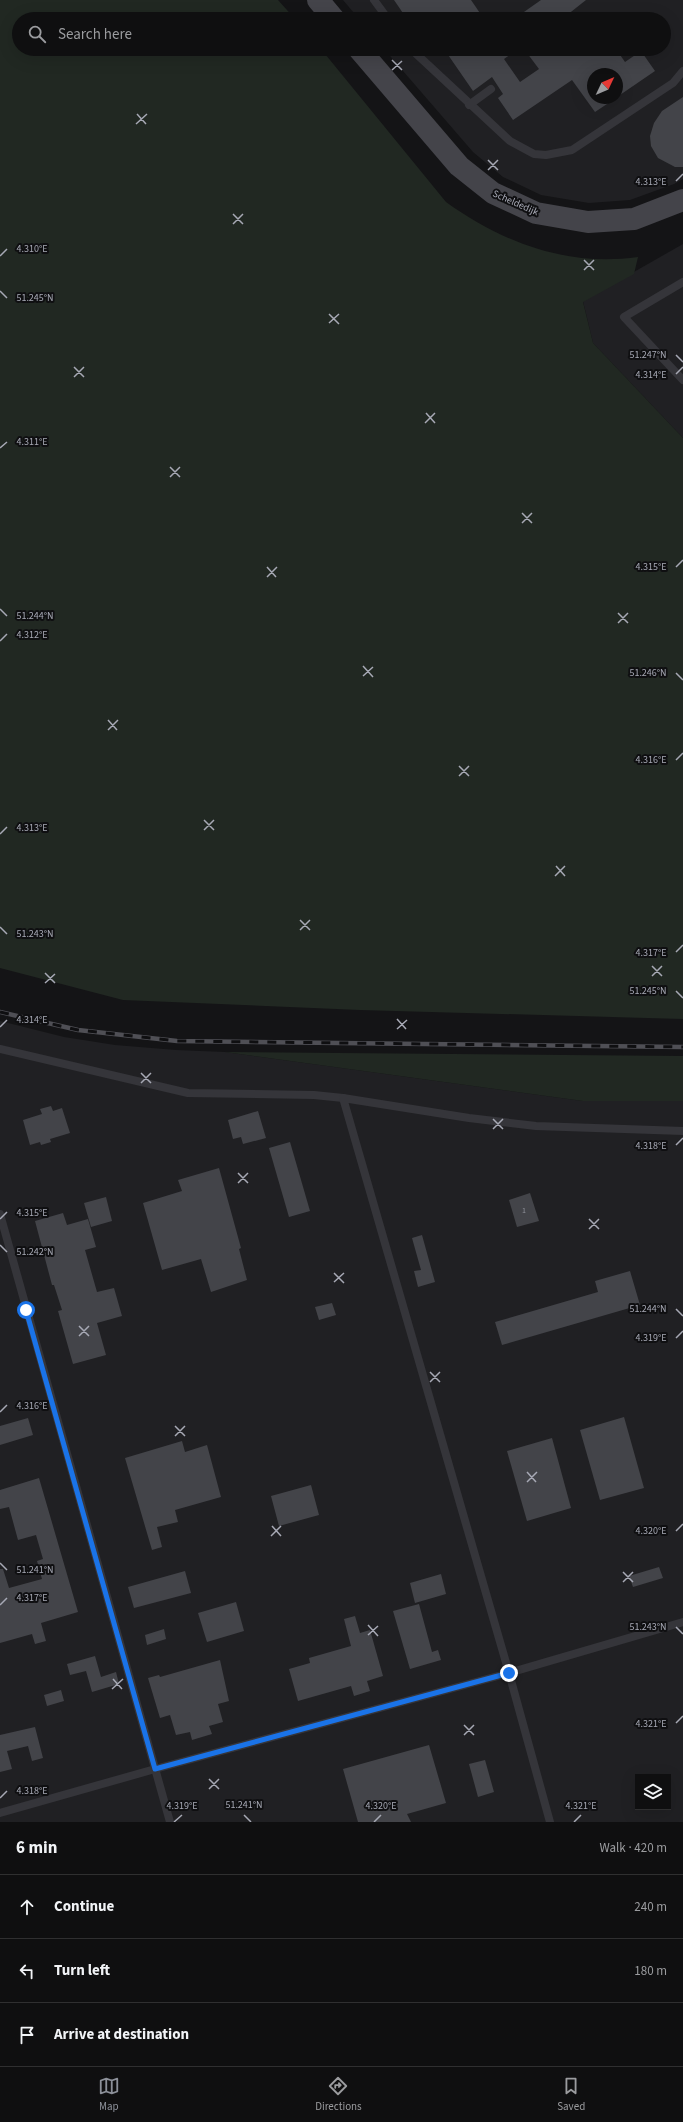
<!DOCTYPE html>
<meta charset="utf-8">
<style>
body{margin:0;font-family:"Source Sans 3",sans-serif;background:#181819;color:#f1f3f6}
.controls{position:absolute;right:12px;bottom:12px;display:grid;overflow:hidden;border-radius:0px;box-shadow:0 4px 16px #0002}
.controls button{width:36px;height:36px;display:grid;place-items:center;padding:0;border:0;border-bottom:1px solid #2f2f30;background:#0f0f10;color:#f1f3f6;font:20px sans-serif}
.compass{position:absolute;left:587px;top:68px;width:36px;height:36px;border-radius:50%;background:#0f0f10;box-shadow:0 4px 16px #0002;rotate:46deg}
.stop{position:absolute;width:12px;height:12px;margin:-9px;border:3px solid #1a73e8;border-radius:50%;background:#fff}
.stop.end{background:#1a73e8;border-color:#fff;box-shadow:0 1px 4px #0008}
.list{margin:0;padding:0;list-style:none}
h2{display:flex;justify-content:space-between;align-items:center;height:52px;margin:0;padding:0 16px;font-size:17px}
h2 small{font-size:13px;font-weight:400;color:#9b9c9f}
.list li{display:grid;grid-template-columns:26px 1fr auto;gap:12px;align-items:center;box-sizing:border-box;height:64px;padding:0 16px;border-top:1px solid #2f2f30}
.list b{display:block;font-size:15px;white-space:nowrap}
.list em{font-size:13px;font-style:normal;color:#9b9c9f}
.icon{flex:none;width:22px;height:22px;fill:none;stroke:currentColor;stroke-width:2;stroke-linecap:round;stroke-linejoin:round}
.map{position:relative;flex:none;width:683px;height:1822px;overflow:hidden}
.search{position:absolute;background:#0f0f10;box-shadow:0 4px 16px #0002;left:12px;right:12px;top:12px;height:44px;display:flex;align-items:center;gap:10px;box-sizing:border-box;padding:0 14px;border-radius:22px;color:#9b9c9f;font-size:15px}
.sheet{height:244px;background:#0f0f10}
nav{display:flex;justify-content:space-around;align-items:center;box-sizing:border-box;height:56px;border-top:1px solid #2f2f30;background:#0f0f10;font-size:11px;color:#9b9c9f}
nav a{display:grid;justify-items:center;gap:2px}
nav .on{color:#8c9099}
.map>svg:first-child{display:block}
</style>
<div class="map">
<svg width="683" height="1822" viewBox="0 0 683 1822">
<rect width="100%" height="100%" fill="#141416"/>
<g fill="#202023" fill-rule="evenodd">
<path d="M343,0h340v179l-9,5 -44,16 -41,3 -48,-8 -38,-18 -30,-25 -89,-103h280v-30h-305zM593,74h24v24h-24z"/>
<path d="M683,244v194l-90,-95 -10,-42z"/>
<path d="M0,1021l64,16 51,8 61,5 49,2 358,49h100v721h-683zM638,1777h30v30h-30z"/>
</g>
<g fill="#212822">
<path d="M0,0h278l17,19h-276v30h302l125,153c57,41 122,65 192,55l-4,17 -51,28 10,41 90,95v581l-323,-9 -237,-10 -123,-32z"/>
<path d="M225,1052l458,4v45h-100z"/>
</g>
<g fill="#434449">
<path d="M394,0h77l13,19h-77z"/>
<path d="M541,0h45l-24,19h-48z"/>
<path d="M444,49h74l-14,10 16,23 19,-13 -15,-20h92l9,13 16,-11 14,20 -38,26v-23h-24v24h23l-21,14 -23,-32 -59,40 -15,-22 5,-4 -11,-17 -19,14z"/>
<path d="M683,97v70h-8l-17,-9 -7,-12 -1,-10 4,-13 8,-12z"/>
<path d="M51,1106l2,5 9,-3 8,25 -20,6 1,3 -10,3 -1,-3 -10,3 -7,-25 19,-6 -2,-5z"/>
<path d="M258,1111l8,27 -23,6 -2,-7 -8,2 -5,-19z"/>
<path d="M290,1142l20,69 -21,6 -20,-69z"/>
<path d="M219,1168l22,80 -2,1 8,31 -36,12 -10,-33 -39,11 -19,-67 39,-12 -4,-11z"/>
<path d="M530,1193l9,28 -22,6 -8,-27z"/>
<path d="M106,1197l6,24 -21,6 -7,-24z"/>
<path d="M63,1213l4,12 21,-6 8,28 -11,3 12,42 17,-4 8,28 -25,7 9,32 -33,9 -15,-53 4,-1 -8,-25h-2l-17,-64z"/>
<path d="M422,1235l13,47 -17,5 -4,-16 7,-1 -9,-32z"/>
<path d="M630,1271l10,34 -138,40 -7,-23 103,-30 -3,-11z"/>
<path d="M332,1303l4,12 -17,5 -4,-13z"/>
<path d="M624,1417l20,71 -44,12 -20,-70z"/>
<path d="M28,1418l5,17 -33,10v-19z"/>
<path d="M552,1438l19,70 -44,13 -20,-70z"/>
<path d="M182,1441l3,11 22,-7 14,52 -46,13 3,12 -21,5 5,20 -10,3 -27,-92z"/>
<path d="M39,1478l39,134 -37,11 5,18 -11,3 -3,-10 -32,9v-74h3l6,19 33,-9 -5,-18 6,-2 -7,-24 -18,5 -9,-33 -9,2v-19z"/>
<path d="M311,1485l8,30 -40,11 -8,-30z"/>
<path d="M659,1567l4,11 -30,9 -4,-11z"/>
<path d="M185,1571l6,22 -57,15 -6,-21z"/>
<path d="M441,1574l5,20 -31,9 -5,-20z"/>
<path d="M236,1602l8,29 -37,11 -9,-29z"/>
<path d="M419,1604l13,48 6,-2 3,10 -31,9 -17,-58z"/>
<path d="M355,1616l5,17 10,-3 13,46 -16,5 3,10 -16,5 -3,-10 -53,15 -9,-32 21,-6 -1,-5 42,-12 -7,-27z"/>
<path d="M164,1629l2,10 -19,6 -2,-10z"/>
<path d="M95,1656l6,21 15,-5 3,12 -27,8 -6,-21 -16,4 -3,-11z"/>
<path d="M220,1660l9,41 -11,3 5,18 -14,4 3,8 -20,6 -2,-8 -14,3 -6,-20 -10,3 -12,-40 11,-3 1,2z"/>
<path d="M61,1690l3,11 -17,5 -3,-11z"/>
<path d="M35,1727l8,31 -11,3 -4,-15 -21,5 5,18 -12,3v-37z"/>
<path d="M429,1745l17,58 -39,11 4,8h-53l-15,-53z"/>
<path d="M485,1760l9,32 -16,5 -9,-33z"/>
</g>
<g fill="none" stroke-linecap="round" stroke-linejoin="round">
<g stroke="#35353a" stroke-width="8">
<path d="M374,0l14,19"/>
<path d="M411,49l99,92 24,13 12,1 26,-5 101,-67 10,-12"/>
<path d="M469,105l22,-16"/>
<path d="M683,282l-59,35 59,63"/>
<path d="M0,1049l188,44 126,2 29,3"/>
<path d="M683,1131l-147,-5 -67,-8 -126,-20 166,575 174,-51"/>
<path d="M0,1214l170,608"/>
<path d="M0,1813l155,-44 354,-96 41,149"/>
</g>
<g stroke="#44444a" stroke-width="22">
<path d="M318,0l16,19"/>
<path d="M359,49l100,117 34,27 43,20 52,9 46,-3 49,-19"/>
</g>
<defs>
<path id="rail" d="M0,1012l78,18 99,11 506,6"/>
</defs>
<use href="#rail" stroke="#4f4f55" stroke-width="4.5"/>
<use href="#rail" stroke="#0f0f11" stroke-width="3" stroke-dasharray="9" stroke-linecap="butt"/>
</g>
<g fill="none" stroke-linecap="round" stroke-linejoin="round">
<path stroke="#1a73e8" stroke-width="5" d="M26,1310l129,459 354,-96"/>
</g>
<path fill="none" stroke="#a7a9b5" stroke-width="1.5" d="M392,60l10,10M392,70l10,-9M137,114l9,10M136,124l11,-10M488,160l10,10M488,170l10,-10M676,181l7,-7M233,214l10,10M233,224l10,-10M0,256l7,-7M584,260l10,10M584,270l10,-10M0,291l7,7M329,314l10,10M329,323l10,-9M676,355l7,7M74,367l10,10M676,374l7,-7M74,377l10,-10M426,413l9,10M425,423l10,-10M0,448l7,-6M170,467l10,10M170,477l10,-10M522,513l10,10M522,523l10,-10M267,567l9,10M676,567l7,-7M267,577l10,-10M0,609l7,7M618,613l10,10M618,623l10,-10M0,641l7,-7M363,666l10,11M676,673l7,7M363,676l10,-9M108,720l9,10M108,730l10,-10M676,760l7,-7M459,766l10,10M459,776l10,-10M204,820l10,10M204,830l10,-10M0,834l7,-7M556,866l9,10M555,876l10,-10M300,920l10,10M0,927l7,7M300,930l10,-10M676,952l7,-7M652,966l10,10M45,973l10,10M652,976l10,-10M45,983l10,-9M676,991l7,7M397,1019l9,10M0,1027l7,-7M397,1029l10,-9M141,1073l10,10M141,1083l10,-10M493,1119l10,10M493,1129l10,-10M676,1145l7,-7M238,1173l10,10M238,1183l10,-10M0,1219l7,-7M589,1219l10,10M589,1229l10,-10M0,1245l7,7M334,1273l10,10M334,1282l10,-9M676,1309l7,7M79,1326l10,10M79,1336l10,-10M676,1338l7,-7M430,1372l10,10M430,1382l10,-10M0,1412l7,-7M175,1426l10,10M175,1436l10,-10M527,1472l9,10M527,1482l10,-10M272,1526l9,10M676,1531l7,-7M271,1536l10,-10M0,1563l7,7M623,1572l10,10M623,1582l10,-10M0,1605l7,-7M368,1625l10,11M676,1627l7,7M368,1635l10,-9M113,1679l9,10M112,1689l11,-10M676,1723l7,-7M464,1725l10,10M464,1735l10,-10M209,1779l10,10M209,1789l10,-10M0,1798l7,-7M244,1815l7,7M174,1822l8,-7M374,1822l7,-7M574,1822l7,-7"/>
<g text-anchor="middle" stroke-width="4" stroke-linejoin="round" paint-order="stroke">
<g font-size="8" fill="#8e909a">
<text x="524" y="1213">1</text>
</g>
<g font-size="10" fill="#a7a9b5" stroke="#0f0f11">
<text transform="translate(516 202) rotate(24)" y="4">Scheldedijk</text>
</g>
</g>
<g font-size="10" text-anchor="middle" fill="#a7a9b5" stroke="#0f0f11" stroke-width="4" stroke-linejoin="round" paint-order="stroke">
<text x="651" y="185">4.313°E</text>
<text x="32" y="252">4.310°E</text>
<text x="35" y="301">51.245°N</text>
<text x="648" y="358">51.247°N</text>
<text x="651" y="378">4.314°E</text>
<text x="32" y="445">4.311°E</text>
<text x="651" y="570">4.315°E</text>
<text x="35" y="619">51.244°N</text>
<text x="32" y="638">4.312°E</text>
<text x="648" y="676">51.246°N</text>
<text x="651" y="763">4.316°E</text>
<text x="32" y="831">4.313°E</text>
<text x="35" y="937">51.243°N</text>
<text x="651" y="956">4.317°E</text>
<text x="648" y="994">51.245°N</text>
<text x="32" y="1023">4.314°E</text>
<text x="651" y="1149">4.318°E</text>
<text x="32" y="1216">4.315°E</text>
<text x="35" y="1255">51.242°N</text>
<text x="648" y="1312">51.244°N</text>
<text x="651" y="1341">4.319°E</text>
<text x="32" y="1409">4.316°E</text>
<text x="651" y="1534">4.320°E</text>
<text x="35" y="1573">51.241°N</text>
<text x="32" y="1601">4.317°E</text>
<text x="648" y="1630">51.243°N</text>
<text x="651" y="1727">4.321°E</text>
<text x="32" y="1794">4.318°E</text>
<text x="244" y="1808">51.241°N</text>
<text x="182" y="1809">4.319°E</text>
<text x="381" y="1809">4.320°E</text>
<text x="581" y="1809">4.321°E</text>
</g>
</svg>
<div class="controls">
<button><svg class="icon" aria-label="layers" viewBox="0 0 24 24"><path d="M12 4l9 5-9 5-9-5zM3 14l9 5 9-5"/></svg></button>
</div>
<svg class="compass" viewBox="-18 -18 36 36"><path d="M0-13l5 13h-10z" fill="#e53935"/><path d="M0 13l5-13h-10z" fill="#9b9c9f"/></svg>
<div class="stop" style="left:26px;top:1310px"></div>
<div class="stop end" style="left:509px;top:1673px"></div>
<div class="search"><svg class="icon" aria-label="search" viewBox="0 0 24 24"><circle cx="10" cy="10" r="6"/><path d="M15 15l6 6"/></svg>Search here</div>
</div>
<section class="sheet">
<h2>6 min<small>Walk · 420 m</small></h2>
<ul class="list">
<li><svg class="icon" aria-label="ahead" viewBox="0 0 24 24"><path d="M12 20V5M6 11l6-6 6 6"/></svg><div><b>Continue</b></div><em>240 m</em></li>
<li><svg class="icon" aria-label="left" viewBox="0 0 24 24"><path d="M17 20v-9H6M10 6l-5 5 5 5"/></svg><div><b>Turn left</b></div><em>180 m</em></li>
<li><svg class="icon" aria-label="arrive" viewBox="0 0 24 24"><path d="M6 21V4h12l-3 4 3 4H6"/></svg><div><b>Arrive at destination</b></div></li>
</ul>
</section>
<nav>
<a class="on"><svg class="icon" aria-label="map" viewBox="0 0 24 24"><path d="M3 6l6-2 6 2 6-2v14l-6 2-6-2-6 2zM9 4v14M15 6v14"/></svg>Map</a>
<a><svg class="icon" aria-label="directions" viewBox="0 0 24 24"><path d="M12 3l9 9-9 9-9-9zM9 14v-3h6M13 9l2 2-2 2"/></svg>Directions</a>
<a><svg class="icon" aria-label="saved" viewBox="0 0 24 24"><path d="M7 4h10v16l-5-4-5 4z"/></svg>Saved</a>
</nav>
